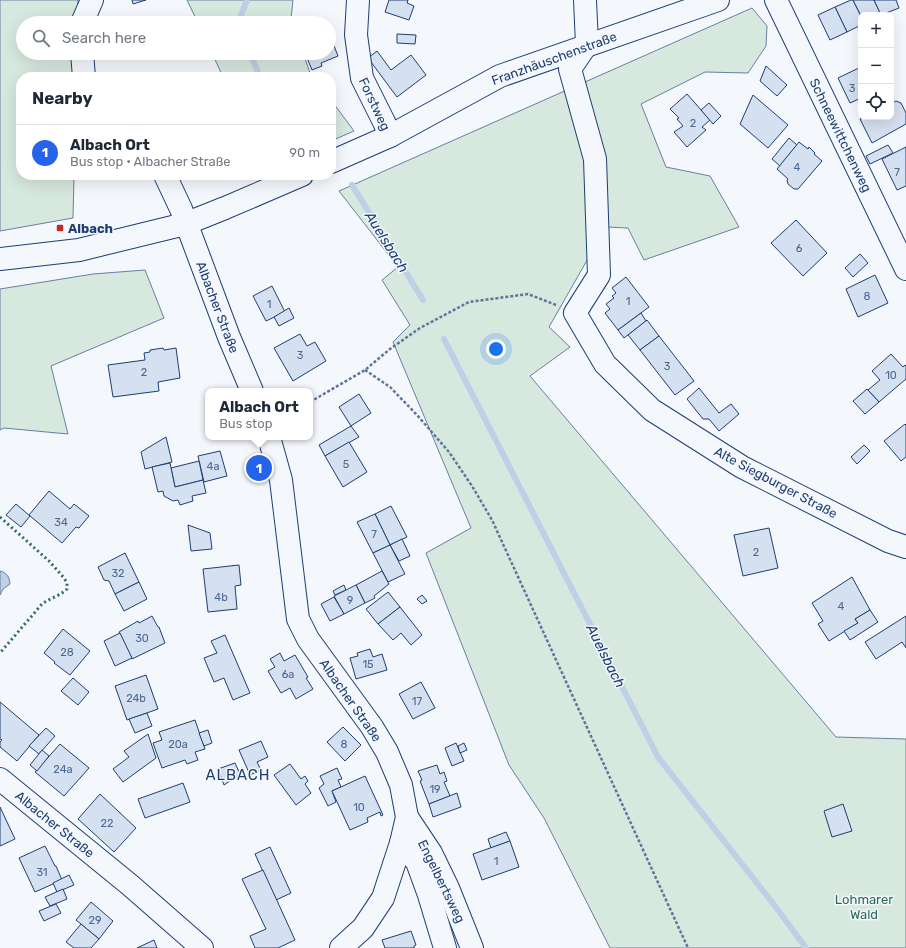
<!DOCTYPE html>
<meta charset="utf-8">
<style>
body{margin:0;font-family:Rubik,sans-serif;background:#f6f6f7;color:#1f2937}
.controls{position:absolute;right:12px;top:12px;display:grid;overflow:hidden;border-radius:8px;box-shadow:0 4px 16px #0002}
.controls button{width:36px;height:36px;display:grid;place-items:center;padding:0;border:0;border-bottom:1px solid #e0e1e3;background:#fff;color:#1f2937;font:20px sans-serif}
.you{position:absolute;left:496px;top:349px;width:14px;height:14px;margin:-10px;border:3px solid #fff;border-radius:50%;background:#1a73e8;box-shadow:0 0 0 6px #1a73e833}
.badge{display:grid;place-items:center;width:26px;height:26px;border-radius:50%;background:#2563eb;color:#fff;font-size:13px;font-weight:700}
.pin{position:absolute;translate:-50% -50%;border:2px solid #fff;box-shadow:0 1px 4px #0006}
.popup{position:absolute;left:205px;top:388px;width:108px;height:52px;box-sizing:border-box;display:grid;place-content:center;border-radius:8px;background:#fff;filter:drop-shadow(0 1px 3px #0005);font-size:13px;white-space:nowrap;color:#747a83}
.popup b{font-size:15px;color:#1f2937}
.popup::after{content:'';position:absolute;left:50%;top:100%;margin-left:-8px;border:8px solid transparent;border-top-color:#fff}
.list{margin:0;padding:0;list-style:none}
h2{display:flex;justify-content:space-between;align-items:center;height:52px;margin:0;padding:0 16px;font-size:17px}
h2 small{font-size:13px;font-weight:400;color:#747a83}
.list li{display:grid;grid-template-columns:26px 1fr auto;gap:12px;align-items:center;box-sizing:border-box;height:56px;padding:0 16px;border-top:1px solid #e0e1e3}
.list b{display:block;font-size:15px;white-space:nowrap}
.list p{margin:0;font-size:13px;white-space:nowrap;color:#747a83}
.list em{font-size:13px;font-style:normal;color:#747a83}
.icon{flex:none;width:22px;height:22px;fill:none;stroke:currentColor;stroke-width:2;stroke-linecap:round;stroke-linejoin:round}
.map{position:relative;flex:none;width:906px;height:948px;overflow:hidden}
.search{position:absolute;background:#fff;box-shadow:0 4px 16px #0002;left:16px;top:16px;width:320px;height:44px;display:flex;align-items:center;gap:10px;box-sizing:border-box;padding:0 14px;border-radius:22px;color:#747a83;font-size:15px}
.panel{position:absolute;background:#fff;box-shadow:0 4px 16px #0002;left:16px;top:72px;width:320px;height:108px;border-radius:16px}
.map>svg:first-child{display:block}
</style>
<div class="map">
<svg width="906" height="948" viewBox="0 0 906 948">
<rect width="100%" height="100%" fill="#f4f7fb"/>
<g fill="#d7e8df" stroke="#687fa3">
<path d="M0,0h78l-1,23h-54v30h54l-1,24h-55v98h53l-1,43 -73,13z"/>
<path d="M187,0h106l-2,19 2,4h-95z"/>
<path d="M752,8l15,18 -1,20 -18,27 -43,-1 -64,32 25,63 44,9 29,51 -95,33 -16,-32 -22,-1 -57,100 21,20 -40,29 306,361 70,2v209h-296l-66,-130 -35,-53 -83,-212 45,-25 -78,-186 17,-17 -28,-45 16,-13 -59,-76z"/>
<path d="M212,53h91l7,20 3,4h-90z"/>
<path d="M331,100l23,31 -23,10z"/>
<path d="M145,270l19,48 -113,48 17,68 -64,-6 -4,2v-141l93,-15z"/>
</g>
<path fill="#bed0e5" stroke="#687fa3" d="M0,571c7,2 9,5 10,13l-7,5 -3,6z"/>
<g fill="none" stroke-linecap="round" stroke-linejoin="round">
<g stroke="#bed0e5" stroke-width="6">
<path d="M238,23l9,-23"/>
<path d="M250,53l10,24"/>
<path d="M352,185l71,115"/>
<path d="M444,339l214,418 117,149 31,42"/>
</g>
</g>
<g fill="#d5e0f0" stroke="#1d3f73">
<path d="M132,0h14l-13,4z"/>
<path d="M389,0h19l-1,3 7,3 -5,14 -24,-8z"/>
<path d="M851,0h2l8,16v9l-14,7 -12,-25z"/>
<path d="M853,0h21l7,15h-20v1z"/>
<path d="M874,0h22l3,8 -18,7z"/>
<path d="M835,7l12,25 -17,8 -12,-25z"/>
<path d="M397,34l19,1 -1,9 -18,-1z"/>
<path d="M329,38h2l7,18 -17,7 1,3 -10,4 -7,-17h24z"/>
<path d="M377,51l14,19 20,-15 15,20 -29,22 -29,-39z"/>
<path d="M766,66l21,19 -10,11 -17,-15z"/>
<path d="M861,67v31l-11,5 -12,-25z"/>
<path d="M687,94l23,26 -8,7 4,3 -19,17 -13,-15 9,-6 -6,-7 2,-1 -9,-9z"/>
<path d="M753,95l35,30 -20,23 -28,-24z"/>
<path d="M896,101l5,2 5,10v11l-34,19 -12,-24 4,-2h27v-13z"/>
<path d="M709,103l12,13 -8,8 -12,-14z"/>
<path d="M789,138l8,7 -17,21 -8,-7z"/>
<path d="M799,142l9,7 1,-2 6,6 -1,1 8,7 -24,28h-4l-6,-5 -1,-4 1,-1 -11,-10z"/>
<path d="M888,145l5,8 -23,11 -4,-8z"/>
<path d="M906,147v39l-9,4 -15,-31z"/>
<path d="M796,220l31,33 -24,23 -32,-33z"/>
<path d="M860,254l8,9 -15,14 -8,-9z"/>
<path d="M875,275l13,28 -30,14 -12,-28z"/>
<path d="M626,277l23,30 -31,23 -13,-17 5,-4 -4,-5 8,-6 -2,-2 4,-3 -4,-5z"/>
<path d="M272,286l13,26 -19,9 -13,-25z"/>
<path d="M289,308l5,10 -15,8 -5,-9z"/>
<path d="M641,313l5,8 -22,17 -6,-8z"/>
<path d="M647,320l12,16 -19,14 -12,-15z"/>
<path d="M300,334l7,12 8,-4 11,19 -33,20 -19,-33z"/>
<path d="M659,336l35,45 -19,14 -35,-45z"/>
<path d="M163,348l1,2 12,-2 4,30 -22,4 1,9 -46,6 -5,-32 37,-5 -1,-7 6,-1v-2z"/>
<path d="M891,354l12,13 2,-2 1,1v13l-27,23 -11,-12 12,-10 -8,-9z"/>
<path d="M699,388l20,25 12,-9 8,10 -20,17 -10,-12h-6l-16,-20z"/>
<path d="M867,389l12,13 -14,12 -12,-13z"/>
<path d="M359,394l12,19 -20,13 -12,-19z"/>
<path d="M905,424l1,1v32l-5,4 -17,-20z"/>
<path d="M351,426l8,11 -34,19 -6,-11z"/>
<path d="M166,437l6,25 -27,7 -4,-17z"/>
<path d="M349,442l18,30 -24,15 -18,-31z"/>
<path d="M864,445l6,6 -13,13 -6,-7z"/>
<path d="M220,451l7,25 -23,6 -6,-26z"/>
<path d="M199,461l4,19 -28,7 -4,-19z"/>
<path d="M170,463l5,24 28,-7 3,13 -14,3 1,5 -13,4 -2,-5 -5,1 -9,-5 -1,-5 -5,1 -6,-25z"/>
<path d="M49,491l21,18 4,-5 15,12 -10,12 -3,-1 -14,16 -33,-28z"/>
<path d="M16,504l14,12 -9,11 -15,-12z"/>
<path d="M391,506l16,31 -17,8 -15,-31z"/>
<path d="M375,514l15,31 -17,8 -16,-31z"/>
<path d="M188,525l22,8 2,16 -21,2z"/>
<path d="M769,528l9,40 -35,8 -9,-41z"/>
<path d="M402,539l8,17 -11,5 -9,-16z"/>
<path d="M390,545l15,29 -17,8 -15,-29z"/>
<path d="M125,553l14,29 -24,12 -6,-13 -5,-1 -6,-13z"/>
<path d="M239,565l2,20 -6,1 2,23 -29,3 -5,-43z"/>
<path d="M382,571l7,13 -15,12 1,2 -10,5 -9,-18z"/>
<path d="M852,577l18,33 -15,9 3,4 -29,18 -11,-17 5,-3 -11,-18z"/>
<path d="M139,582l8,17 -23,12 -9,-17z"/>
<path d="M344,585l2,5 -11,5 -2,-4z"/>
<path d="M356,585l9,18 -21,11 -10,-18z"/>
<path d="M388,592l12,15 -22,17 -12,-15z"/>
<path d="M422,595l5,6 -5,3 -5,-5z"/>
<path d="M334,597l10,17 -14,7 -9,-17z"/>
<path d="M400,607l22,28 -11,10 -10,-12 -8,7 -15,-16z"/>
<path d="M870,610l8,12 -28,18 -6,-9 14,-8 -3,-4z"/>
<path d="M152,616l6,11h1l6,16 -33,16 -13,-27 19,-11 1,2z"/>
<path d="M906,616v32l-4,-6 -26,17 -11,-17z"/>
<path d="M63,629l27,22 -20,24 -16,-12 1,-1 -11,-9z"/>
<path d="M120,633l12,25 -17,8 -11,-25z"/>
<path d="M225,635l25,58 -17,7 -9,-22 -10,4 -10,-24 13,-5 -6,-12z"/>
<path d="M370,649l3,8 9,-3 5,16 -31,9 -6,-21 8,-2 -1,-3z"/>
<path d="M280,653l4,8 11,-6 13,22 -2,1 7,11 -17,10 -6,-11 -9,5 -13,-22 7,-4 -5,-8z"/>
<path d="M146,675l12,34 -31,11 -12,-34z"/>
<path d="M73,678l16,14 -11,13 -17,-14z"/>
<path d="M421,682l14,26 -22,11 -14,-25z"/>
<path d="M0,702l39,33 -22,26 -17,-14v-5l2,-2 -2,-1z"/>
<path d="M147,713l5,13 -17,7 -6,-14z"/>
<path d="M195,720l10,29 -10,3 3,8 -11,4 -2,-4 -23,8 -9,-25 9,-3 -3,-8z"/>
<path d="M343,727l18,18 -16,16 -18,-19z"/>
<path d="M46,728l9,8 -16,18 -10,-8z"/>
<path d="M208,730l4,13 -8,3 -5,-13z"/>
<path d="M148,734l8,24 -33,24 -10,-13 16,-12 -5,-6z"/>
<path d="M261,741l7,16 -11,5 4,8 -11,5 -11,-25z"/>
<path d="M456,743l8,18 -12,5 -7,-18z"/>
<path d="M464,743l3,7 -7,3 -2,-7z"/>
<path d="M60,744l29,24 -25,28 -29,-24z"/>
<path d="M42,750l7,6 -12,15 -7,-6z"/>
<path d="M235,763l5,11 -16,11 -6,-16z"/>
<path d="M290,764l11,15 4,-3 3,5 -3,3 6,9 -15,12 -22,-30z"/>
<path d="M437,765l3,9 4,-2 3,9 -3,1 6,14 -21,8 -9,-23 2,-1 -4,-9z"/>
<path d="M337,768l5,11 -4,1 3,7 -9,4 4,11 -8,4 -9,-18 5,-4 -4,-8z"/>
<path d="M365,776l18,39 -2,1 -1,-4 -13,6 1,4 -18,8 -18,-39z"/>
<path d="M183,783l7,19 -45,16 -7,-19z"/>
<path d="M457,793l4,14 -28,10 -4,-13z"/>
<path d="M100,794l36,34 -22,24 -36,-33z"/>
<path d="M843,804l9,27 -20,6 -8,-26z"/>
<path d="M0,807l15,32 -15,7z"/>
<path d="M506,832l4,9 -19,7 -3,-9z"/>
<path d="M510,841l9,26 -37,13 -9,-26z"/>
<path d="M45,846l10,20h1l6,14 -27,12 -16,-34z"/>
<path d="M270,847l21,46 -15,7 -21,-46z"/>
<path d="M263,870l32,70 -17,8h-23l-5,-12 16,-7 -24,-50z"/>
<path d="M69,875l5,10 -17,7 -4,-9z"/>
<path d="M63,889l4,10 -17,7 -5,-9z"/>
<path d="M91,902l22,19 -14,18 -23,-19z"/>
<path d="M56,904l5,9 -17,8 -5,-10z"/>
<path d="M81,924l18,15 -8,9h-17l-8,-6z"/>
<path d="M411,931l5,14 -2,1v2h-29l-3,-8z"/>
<path d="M154,940l3,8h-20z"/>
</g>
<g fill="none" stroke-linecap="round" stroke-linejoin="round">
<defs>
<g id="minor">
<path d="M358,0l-2,35 6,43 22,44 6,14"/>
<path d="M585,0l2,44 -17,25 25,90 4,116 -24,38 30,51 47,46 90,57 146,74 18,6"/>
<path d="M776,0l130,269"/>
<path d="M82,23l10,-23"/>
<path d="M82,53l2,24"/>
<path d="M331,162l59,-26 110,-60 218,-76"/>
<path d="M165,175l16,34 48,128 23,54"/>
<path d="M0,259l79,-9 106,-26 40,-16 77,-33"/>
<path d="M269,437l12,43 17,139 10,20 64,88 15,25 14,33 6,32 -6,26 -18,55 -20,30 -22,20"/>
<path d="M0,779l130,106 72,63"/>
<path d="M407,817l24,36 17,35 24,60"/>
<path d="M401,843l16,19 12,33 16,53"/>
</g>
</defs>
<use href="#minor" stroke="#1d3f73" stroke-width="24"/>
<g stroke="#5e769c" stroke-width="2.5" stroke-dasharray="3 2" stroke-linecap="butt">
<path d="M365,370l25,17 27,28 32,37 23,34 20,34 196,428"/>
<path d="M310,402l55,-32 25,-21 30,-21 49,-26 59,-8 28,11"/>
</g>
<use href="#minor" stroke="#f4f7fb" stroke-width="22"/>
<path stroke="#2c6c60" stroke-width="3" stroke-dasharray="2 3" stroke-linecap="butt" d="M0,517l49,44 15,17 3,5v6c-7,7 -17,9 -25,15l-42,49"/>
</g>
<rect fill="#c62828" stroke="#f4f7fb" stroke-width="1.5" x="56" y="224" width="8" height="8" rx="2"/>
<g text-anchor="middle" stroke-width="3" stroke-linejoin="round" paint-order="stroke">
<g font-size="11" fill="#4b6792">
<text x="852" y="92">3</text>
<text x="693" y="127">2</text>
<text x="797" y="171">4</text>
<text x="897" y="176">7</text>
<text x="799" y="252">6</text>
<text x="867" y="300">8</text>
<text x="628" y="305">1</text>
<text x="269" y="308">1</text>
<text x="300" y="359">3</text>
<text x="667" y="370">3</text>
<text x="144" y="376">2</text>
<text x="891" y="379">10</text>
<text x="346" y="468">5</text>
<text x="213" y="470">4a</text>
<text x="61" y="526">34</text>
<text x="374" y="538">7</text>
<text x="756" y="556">2</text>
<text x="118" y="577">32</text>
<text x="221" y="601">4b</text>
<text x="350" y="604">9</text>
<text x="841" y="610">4</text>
<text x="142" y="642">30</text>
<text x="67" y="656">28</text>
<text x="368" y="668">15</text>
<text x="288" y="678">6a</text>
<text x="136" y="702">24b</text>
<text x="417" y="705">17</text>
<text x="178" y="748">20a</text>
<text x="344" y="748">8</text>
<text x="63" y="773">24a</text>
<text x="435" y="793">19</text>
<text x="359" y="811">10</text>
<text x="107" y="827">22</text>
<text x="496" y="865">1</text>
<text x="42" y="876">31</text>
<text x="95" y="924">29</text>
</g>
<g font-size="13" fill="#1d3f73" stroke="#f4f7fb">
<text transform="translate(554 58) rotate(-20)" y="5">Franzhäuschenstraße</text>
<text transform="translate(375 104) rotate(65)" y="5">Forstweg</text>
<text transform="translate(841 135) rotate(64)" y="5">Schneewittchenweg</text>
<text transform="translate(218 307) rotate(69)" y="5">Albacher Straße</text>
<text transform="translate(776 482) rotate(28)" y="5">Alte Siegburger Straße</text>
<text transform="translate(351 700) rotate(55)" y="5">Albacher Straße</text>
<text transform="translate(55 824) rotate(39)" y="5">Albacher Straße</text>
<text transform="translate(442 881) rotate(64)" y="5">Engelbertsweg</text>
</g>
<g font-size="13" font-weight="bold" fill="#1d3f73" stroke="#f4f7fb" text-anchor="start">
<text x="68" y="233">Albach</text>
</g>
<g font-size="13" fill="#2c6c60" stroke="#f4f7fb">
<text x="864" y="904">Lohmarer<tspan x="864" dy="15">Wald</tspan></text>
</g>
<g font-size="14" font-style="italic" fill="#1d3f73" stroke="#f4f7fb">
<text transform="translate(387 242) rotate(58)" y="5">Auelsbach</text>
<text transform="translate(606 656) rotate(63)" y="5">Auelsbach</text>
</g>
<g font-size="15" letter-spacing="1" fill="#1d3f73" stroke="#f4f7fb">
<text x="238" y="780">ALBACH</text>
</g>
</g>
</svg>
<div class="controls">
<button>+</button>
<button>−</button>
<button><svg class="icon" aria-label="locate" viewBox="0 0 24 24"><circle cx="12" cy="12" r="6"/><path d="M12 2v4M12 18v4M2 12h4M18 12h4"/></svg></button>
</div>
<div class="you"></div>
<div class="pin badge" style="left:259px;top:468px">1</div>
<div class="popup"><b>Albach Ort</b>Bus stop</div>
<div class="search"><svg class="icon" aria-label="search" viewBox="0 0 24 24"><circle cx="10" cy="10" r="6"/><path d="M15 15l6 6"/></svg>Search here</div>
<section class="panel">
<h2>Nearby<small></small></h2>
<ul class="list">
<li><span class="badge">1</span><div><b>Albach Ort</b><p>Bus stop · Albacher Straße</p></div><em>90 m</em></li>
</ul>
</section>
</div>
